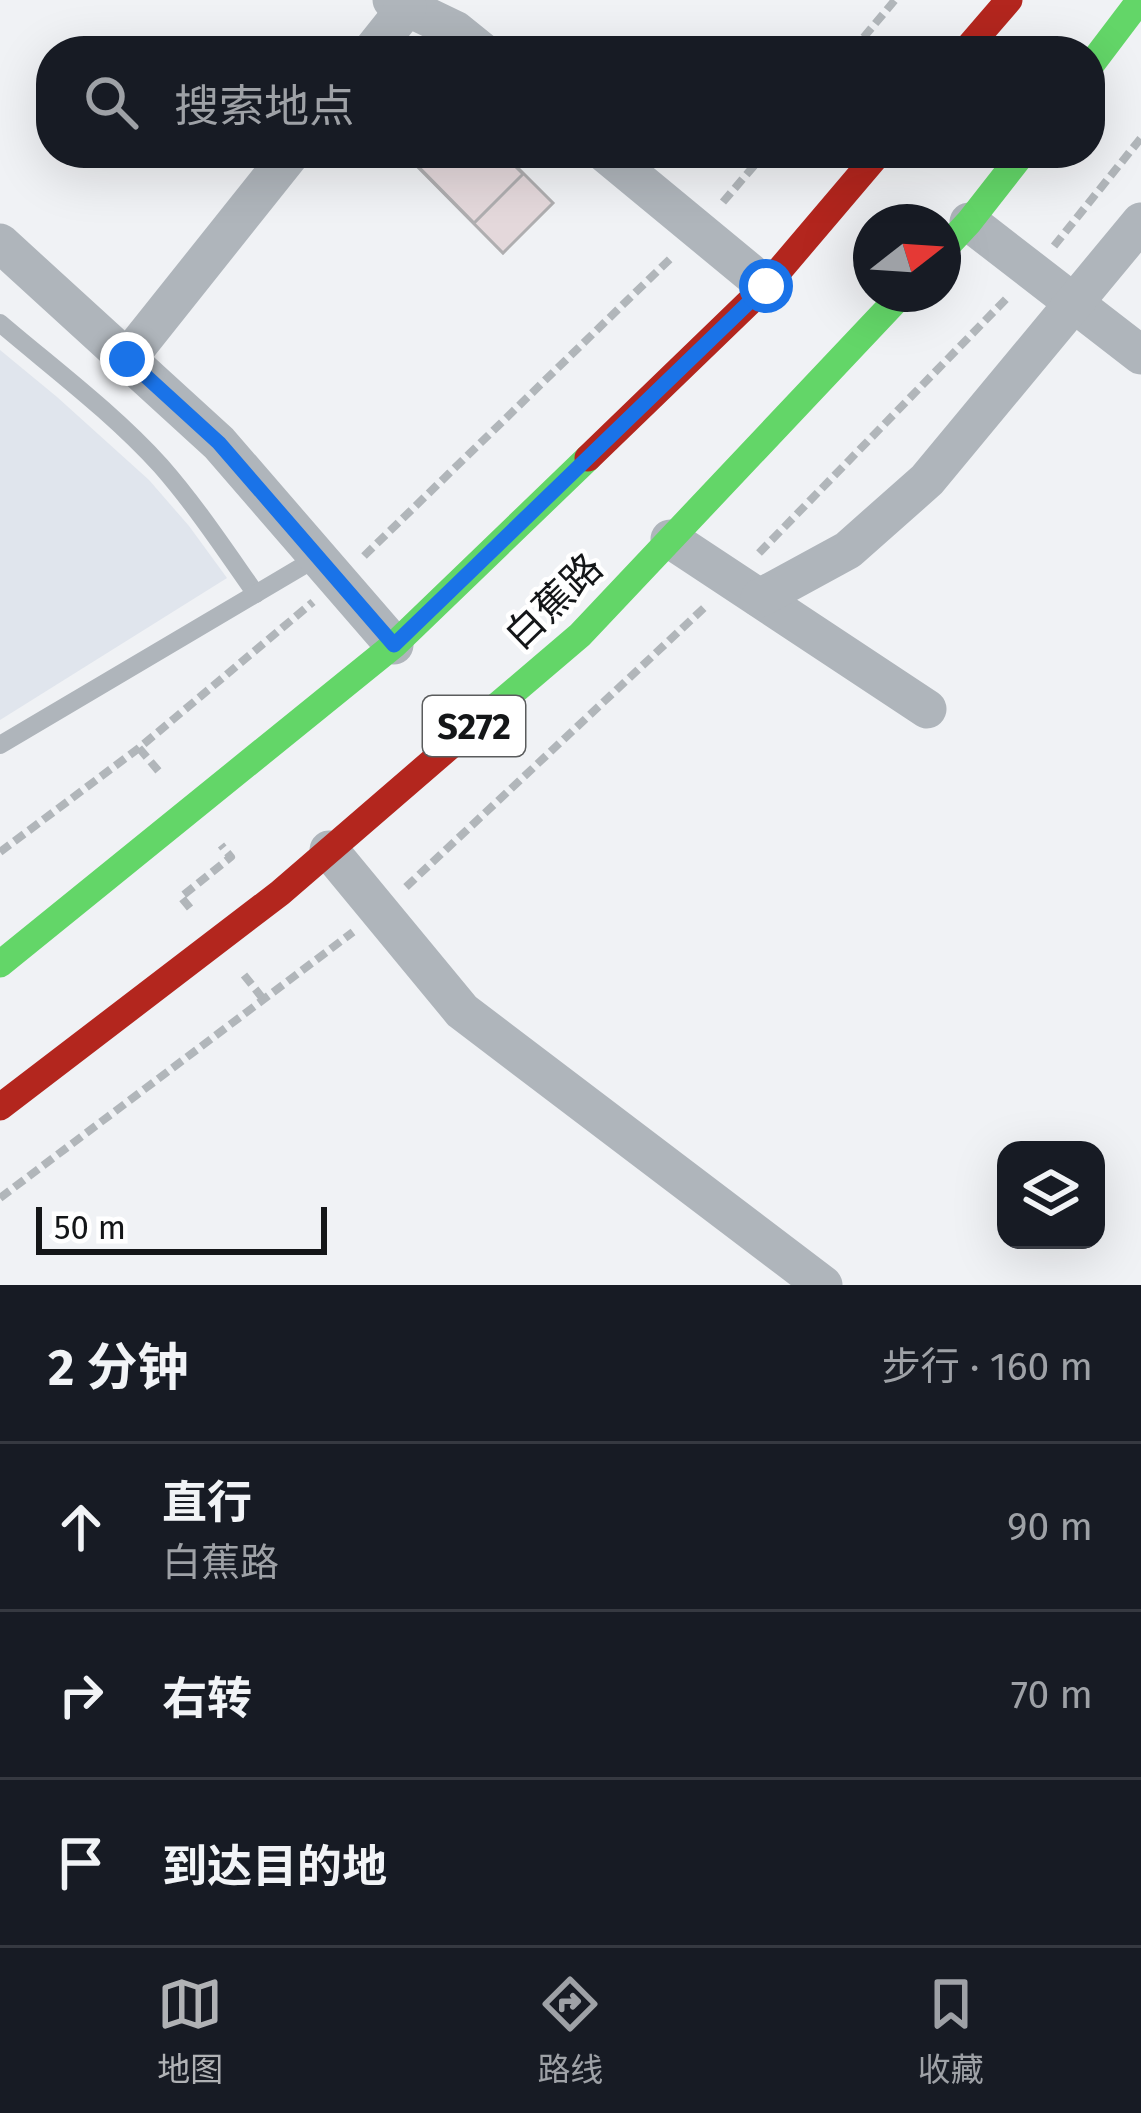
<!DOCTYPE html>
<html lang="zh">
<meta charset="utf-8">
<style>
body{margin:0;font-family:"Fira Sans","Noto Sans SC",sans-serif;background:#20242c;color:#f1f3f6}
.controls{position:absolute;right:36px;bottom:36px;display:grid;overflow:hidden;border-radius:24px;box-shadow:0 12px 48px #0002}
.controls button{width:108px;height:108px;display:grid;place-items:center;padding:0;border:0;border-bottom:3px solid #363941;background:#171b24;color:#f1f3f6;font:60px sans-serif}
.compass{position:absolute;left:853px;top:204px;width:108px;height:108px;border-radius:50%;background:#171b24;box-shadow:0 12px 48px #0002;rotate:73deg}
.scale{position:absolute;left:36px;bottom:30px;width:291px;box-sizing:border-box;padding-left:12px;border:6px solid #141618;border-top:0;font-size:33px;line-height:42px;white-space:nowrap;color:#141618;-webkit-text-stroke:9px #fff;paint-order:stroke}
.stop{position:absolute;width:36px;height:36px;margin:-27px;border:9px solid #1a73e8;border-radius:50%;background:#fff}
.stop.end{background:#1a73e8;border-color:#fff;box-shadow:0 3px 12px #0008}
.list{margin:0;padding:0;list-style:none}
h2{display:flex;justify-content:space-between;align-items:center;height:156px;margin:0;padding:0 48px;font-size:51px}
h2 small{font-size:39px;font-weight:400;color:#9ea1a6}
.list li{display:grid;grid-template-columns:78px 1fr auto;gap:36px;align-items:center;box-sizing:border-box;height:168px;padding:0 48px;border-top:3px solid #363941}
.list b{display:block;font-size:45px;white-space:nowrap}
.list p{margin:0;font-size:39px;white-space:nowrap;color:#9ea1a6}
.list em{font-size:39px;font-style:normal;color:#9ea1a6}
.icon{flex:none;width:66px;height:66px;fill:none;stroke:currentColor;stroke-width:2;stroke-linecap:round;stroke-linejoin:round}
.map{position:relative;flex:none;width:1141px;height:1285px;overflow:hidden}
.search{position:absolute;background:#171b24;box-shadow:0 12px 48px #0002;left:36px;right:36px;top:36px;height:132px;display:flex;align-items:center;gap:30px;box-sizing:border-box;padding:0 42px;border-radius:48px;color:#9ea1a6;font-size:45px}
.sheet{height:660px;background:#171b24}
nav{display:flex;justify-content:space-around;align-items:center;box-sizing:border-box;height:168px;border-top:3px solid #363941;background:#171b24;font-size:33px;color:#9ea1a6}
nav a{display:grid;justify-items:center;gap:6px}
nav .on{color:#b0b2b5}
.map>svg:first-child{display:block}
</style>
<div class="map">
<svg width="1141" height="1285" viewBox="0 0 1141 1285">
<rect width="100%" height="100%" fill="#f0f2f5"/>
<path fill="#e0e5ed" d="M0,350l57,47 92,83 40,46 38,52 -227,142z"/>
<g fill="#e4d8db" stroke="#afaeb0" stroke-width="3">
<path d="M404,153h99l50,50 -50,50z"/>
<path d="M405,153h97l21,21 -49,49z"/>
</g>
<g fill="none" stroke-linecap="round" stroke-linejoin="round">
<g stroke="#b1b6ba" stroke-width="8" stroke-dasharray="12 6" stroke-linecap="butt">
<path d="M852,51l43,-51"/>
<path d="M723,202l42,-49"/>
<path d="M1054,246l87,-108"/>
<path d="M759,553l249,-256"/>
<path d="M364,556l308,-299"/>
<path d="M139,748l22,26"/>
<path d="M0,852l139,-104 174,-146"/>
<path d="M406,887l300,-281"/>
<path d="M190,908l-9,-11 50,-40 -10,-12"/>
<path d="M244,975l20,25"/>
<path d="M0,1198l353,-266"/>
</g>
<g stroke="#afb5bb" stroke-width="18">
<path d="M0,323c54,46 113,90 161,143 35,40 64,84 95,128"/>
<path d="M0,745l318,-188"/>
</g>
<g stroke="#afb5bb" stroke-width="39">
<path d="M392,0l63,30 26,21"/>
<path d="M372,51l35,-44"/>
<path d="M605,153l161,133"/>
<path d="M969,222l172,133"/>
<path d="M0,243l219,200 175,202"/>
<path d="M127,359l164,-206"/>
<path d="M670,539l257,170"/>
<path d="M760,598l88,-48 79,-70 214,-258"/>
<path d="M329,850l133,161 361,274"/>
</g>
<g stroke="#63d668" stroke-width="27">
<path d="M1090,66l50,-66"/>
<path d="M943,250l26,-28 54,-69"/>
<path d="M492,710l88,-75 322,-341"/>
<path d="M0,964l394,-319 194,-187"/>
</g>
<g stroke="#b3261e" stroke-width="27">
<path d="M965,51l44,-51"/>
<path d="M588,458l178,-172 113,-133"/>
<path d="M0,1107l280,-214 212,-183"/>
</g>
</g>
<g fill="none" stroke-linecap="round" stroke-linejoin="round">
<path stroke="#1a73e8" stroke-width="15" d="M127,359l92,84 175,202 372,-359"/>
</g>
<g text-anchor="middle" stroke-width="9" stroke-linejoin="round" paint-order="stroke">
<rect fill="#fff" stroke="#5a5c5d" stroke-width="3" x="423" y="696" width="102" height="60" rx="9"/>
<g font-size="36" font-weight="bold" fill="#141618">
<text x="474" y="739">S272</text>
</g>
<g font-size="39" fill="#141618" stroke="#fff">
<text transform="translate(553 601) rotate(-44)" y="14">白蕉路</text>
</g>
</g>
</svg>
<div class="controls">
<button><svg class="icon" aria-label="layers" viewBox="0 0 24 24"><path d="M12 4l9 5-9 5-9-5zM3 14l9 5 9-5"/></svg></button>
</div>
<svg class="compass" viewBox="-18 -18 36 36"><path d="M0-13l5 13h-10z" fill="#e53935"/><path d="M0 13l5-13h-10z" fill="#9ea1a6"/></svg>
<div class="scale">50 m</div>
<div class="stop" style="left:766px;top:286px"></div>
<div class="stop end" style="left:127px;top:359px"></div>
<div class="search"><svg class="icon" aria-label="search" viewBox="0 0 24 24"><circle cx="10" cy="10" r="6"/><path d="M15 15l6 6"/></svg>搜索地点</div>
</div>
<section class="sheet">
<h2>2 分钟<small>步行 · 160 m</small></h2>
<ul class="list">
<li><svg class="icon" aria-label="ahead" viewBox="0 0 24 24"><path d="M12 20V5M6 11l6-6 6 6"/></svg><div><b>直行</b><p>白蕉路</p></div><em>90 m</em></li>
<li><svg class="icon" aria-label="right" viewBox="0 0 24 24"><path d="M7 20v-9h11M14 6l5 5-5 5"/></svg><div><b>右转</b></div><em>70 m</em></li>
<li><svg class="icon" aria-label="arrive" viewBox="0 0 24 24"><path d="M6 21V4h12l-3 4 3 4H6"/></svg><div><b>到达目的地</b></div></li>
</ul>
</section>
<nav>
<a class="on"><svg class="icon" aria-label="map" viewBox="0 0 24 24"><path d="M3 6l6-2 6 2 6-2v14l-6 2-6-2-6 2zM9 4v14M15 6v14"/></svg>地图</a>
<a><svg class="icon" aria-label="directions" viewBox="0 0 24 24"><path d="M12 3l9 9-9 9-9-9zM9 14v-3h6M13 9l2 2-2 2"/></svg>路线</a>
<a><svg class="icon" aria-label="saved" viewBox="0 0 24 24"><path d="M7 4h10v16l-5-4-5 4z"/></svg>收藏</a>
</nav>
